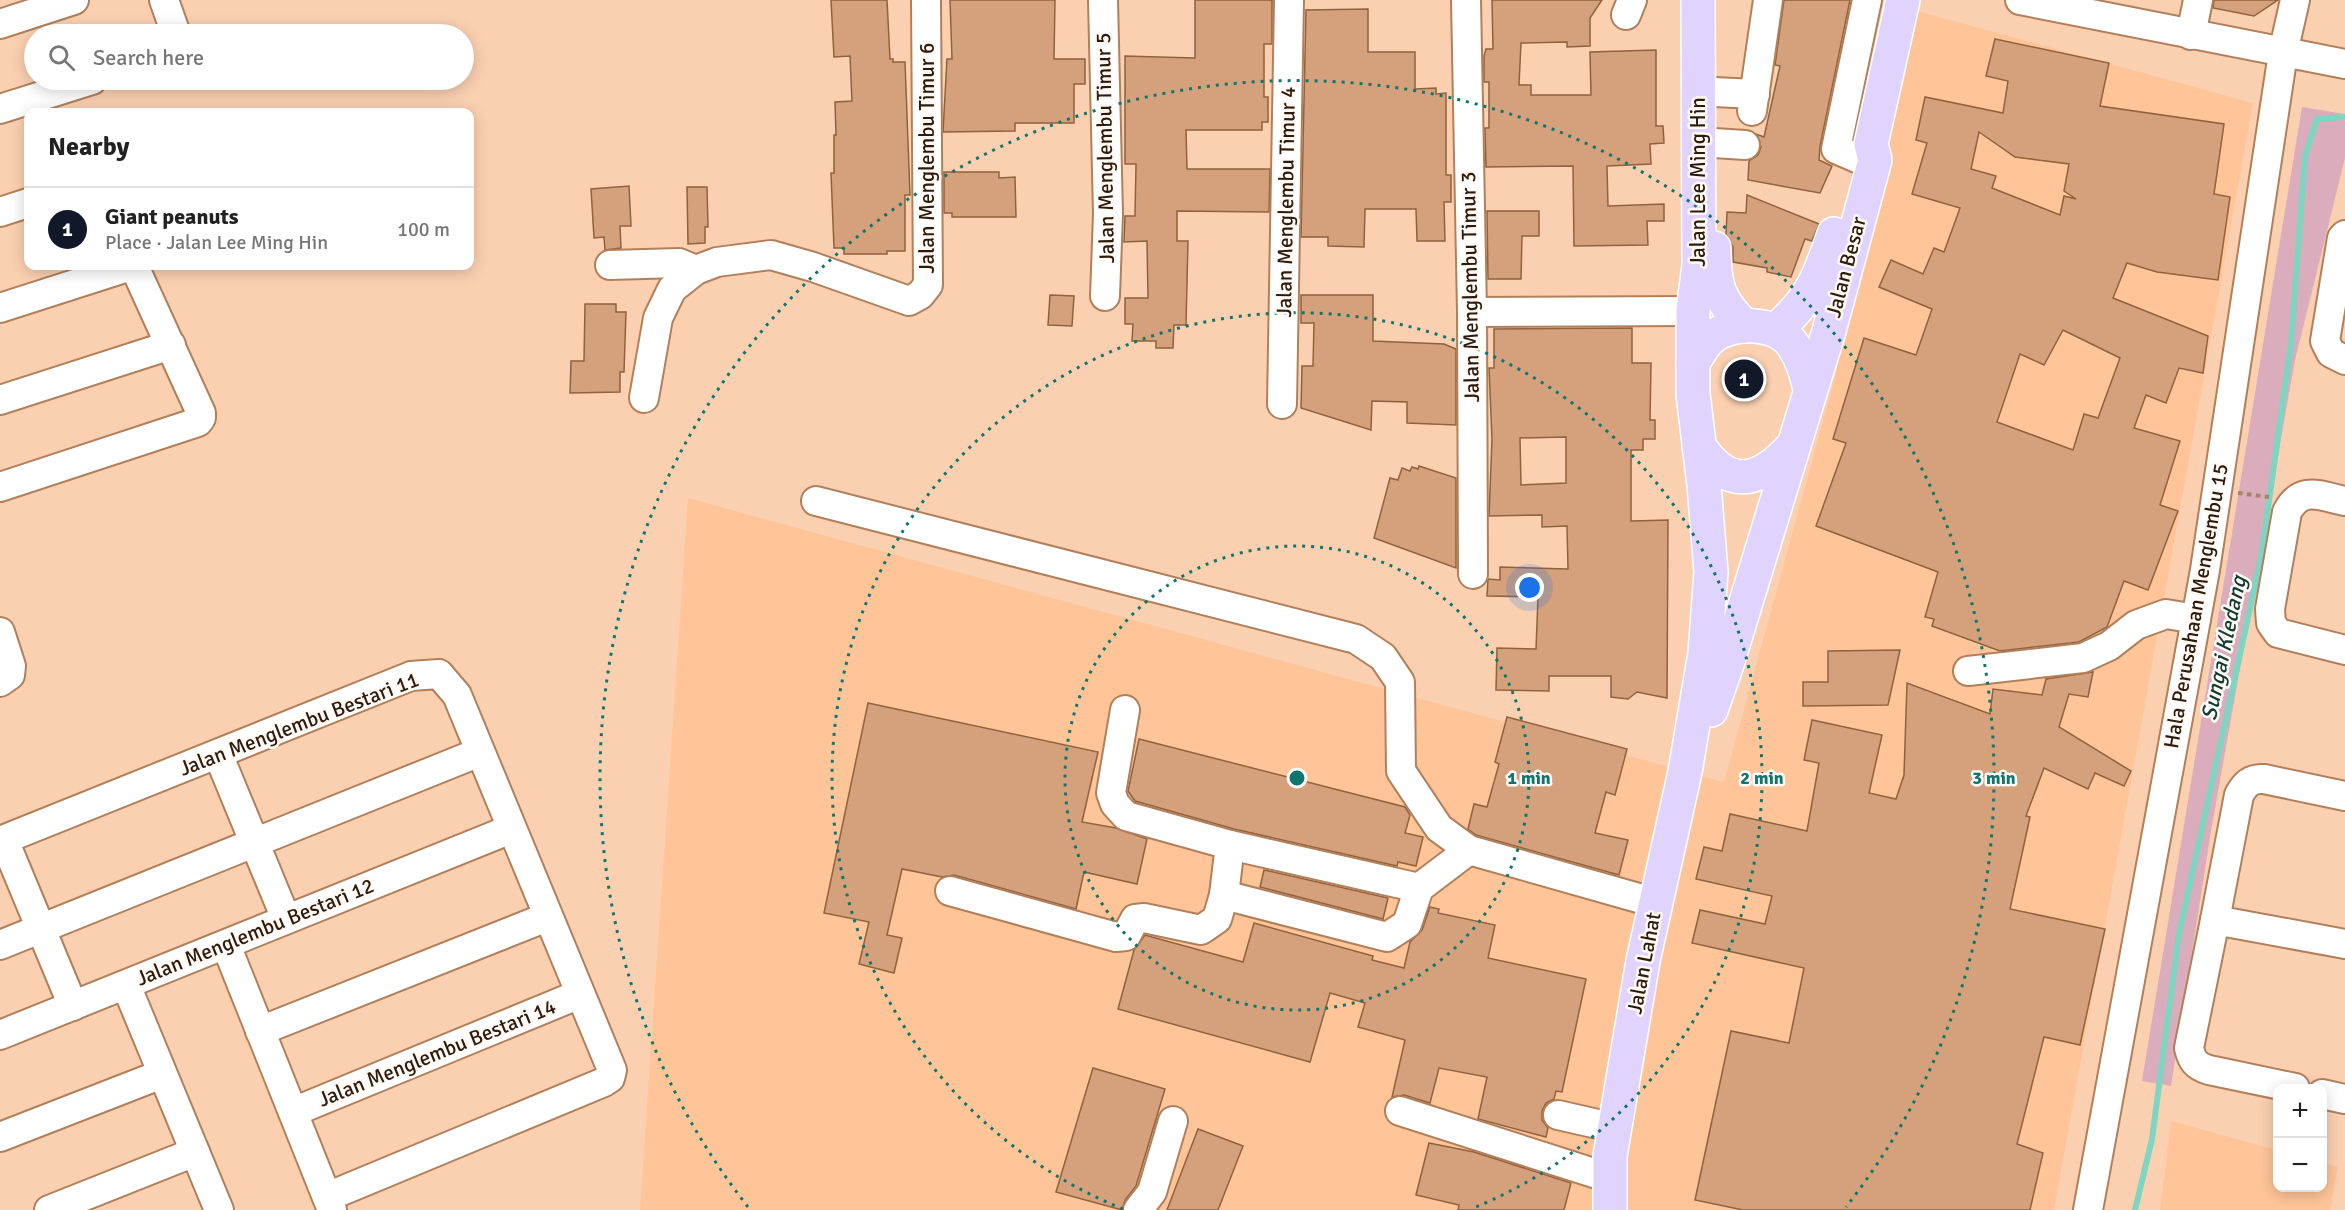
<!DOCTYPE html>
<meta charset="utf-8">
<style>
body{margin:0;font-family:Signika,sans-serif;background:#f6f6f6;color:#222}
.controls{position:absolute;right:18px;bottom:18px;display:grid;overflow:hidden;border-radius:12px;box-shadow:0 3px 15px #0003}
.controls button{width:54px;height:54px;display:grid;place-items:center;padding:0;border:0;border-bottom:2px solid #e0e0e0;background:#fff;color:#222;font:30px sans-serif}
.you{position:absolute;left:1530px;top:588px;width:21px;height:21px;margin:-15px;border:4px solid #fff;border-radius:50%;background:#1a73e8;box-shadow:0 0 0 9px #1a73e833}
.badge{display:grid;place-items:center;width:39px;height:39px;border-radius:50%;background:#111827;color:#fff;font-size:20px;font-weight:700}
.pin{position:absolute;translate:-50% -50%;border:3px solid #fff;box-shadow:0 2px 6px #0006}
.list{margin:0;padding:0;list-style:none}
h2{display:flex;justify-content:space-between;align-items:center;height:78px;margin:0;padding:0 24px;font-size:26px}
h2 small{font-size:20px;font-weight:400;color:#767676}
.list li{display:grid;grid-template-columns:39px 1fr auto;gap:18px;align-items:center;box-sizing:border-box;height:84px;padding:0 24px;border-top:2px solid #e0e0e0}
.list b{display:block;font-size:22px;white-space:nowrap}
.list p{margin:0;font-size:20px;white-space:nowrap;color:#767676}
.list em{font-size:20px;font-style:normal;color:#767676}
.icon{flex:none;width:33px;height:33px;fill:none;stroke:currentColor;stroke-width:2;stroke-linecap:round;stroke-linejoin:round}
.map{position:relative;flex:none;width:2345px;height:1210px;overflow:hidden}
.search{position:absolute;background:#fff;box-shadow:0 3px 15px #0003;left:24px;top:24px;width:450px;height:66px;display:flex;align-items:center;gap:15px;box-sizing:border-box;padding:0 21px;border-radius:33px;color:#767676;font-size:22px}
.panel{position:absolute;background:#fff;box-shadow:0 3px 15px #0003;left:24px;top:108px;width:450px;height:162px;border-radius:12px}
.map>svg:first-child{display:block}
</style>
<div class="map">
<svg width="2345" height="1210" viewBox="0 0 2345 1210">
<rect width="100%" height="100%" fill="#fbd0b1"/>
<g fill="#ffc498">
<path d="M1906,8l347,95 -199,1107h-1414l48,-712 1036,284 111,-404z"/>
<path d="M2171,1121l106,29 1,38h44l1,-25 15,4 -8,43h-170z"/>
</g>
<path fill="#dbacbb" d="M2302,107l43,7v44l-50,202 -84,471 -40,255 -29,-5z"/>
<g fill="none" stroke-linecap="round" stroke-linejoin="round">
<path stroke="#7ed5c2" stroke-width="6" d="M2135,1210l17,-71 27,-205 82,-376 30,-214 14,-188 12,-37 28,-2"/>
</g>
<g fill="#d4a17c" stroke="#90623d" stroke-width="1.5" fill-rule="evenodd">
<path d="M831,0h56l3,59h3v3h12l5,133h-5v56h-18v3h-43v-6h-10l-3,-75h3v-38h2l-1,-33 17,-1 -2,-45 -16,1z"/>
<path d="M950,0h105l-1,59h31v25h-11v39h-59v8l-72,1 4,-73h5z"/>
<path d="M1195,0h77v44h-8v53h4v25h-6v8h-76l1,39h83l-1,43 -92,-1v30h11l-2,84h-12l-1,23h-17v-7h-24l1,-17h-8v-26h23l-1,-57 -23,1 1,-26h10l1,-52h-11v-108l70,2z"/>
<path d="M1492,0h110l-12,18v28l-23,1v-5l-46,1 -2,42h12v10h60l-1,-43 66,-2v76h7l1,17 -14,1 1,20 -44,2 1,40 56,-2v17h-17l1,24 -74,1 -1,-80 -87,1 -1,-39h4v-46h-5v-26l2,-7h7z"/>
<path d="M1784,0h66l-30,146 -1,14 13,6 -12,27 -72,-13 1,-19 9,-6 3,-8 -5,-13 8,3 16,-71 -5,-1z"/>
<path d="M2214,0h64l-24,16 -41,-8z"/>
<path d="M1368,9v43h47v37l21,-1v6l10,-1v82h5v27h-7l1,39h-28l-1,-32h-51l-1,38 -36,-1v-9h-27l5,-227z"/>
<path d="M1995,39l114,24 -9,43 124,18 -10,70 16,3 -12,83 -61,-8 -30,-9 -14,35 95,38 -5,37 -24,-5 -13,35 -20,-8 -12,33 46,13 -20,64 18,6 -30,79 -24,-9 -17,46 -28,15 -79,9 -68,-25 2,-7 -9,-2 13,-45 -122,-46 30,-83 -13,-4 31,-101 52,17 16,-46 -53,-22 12,-27 32,14 11,-26 10,4 16,-44 -48,-14 15,-51 -11,-3 9,-43 78,16 5,-32 -22,-5zM1979,132l36,25 54,7 -5,27 12,8 -12,-3 -4,19 -68,-27 4,-12 -25,-7zM2063,330l57,28 -22,60 -14,-4 -11,36 -76,-28 23,-68 24,11z"/>
<path d="M944,172h55v6l16,-1 1,40h-64v-4h-8z"/>
<path d="M629,186l2,40h-11l1,22 -16,2 -1,-13 -10,1 -3,-49z"/>
<path d="M687,187h20l1,40h-3v16l-17,1z"/>
<path d="M1747,195l72,29 -7,17 -7,-2 -14,38 -24,-5v-4l-34,-6v-15l-7,-12 1,-23 19,1z"/>
<path d="M1487,211h52v25h-17l-1,43h-33z"/>
<path d="M1050,295l24,1 -2,30 -24,-1z"/>
<path d="M1301,295h72v46l71,3 12,5v76l-49,-2v-21l-35,-1 -1,29 -70,-22 1,-42h11l1,-43h-13z"/>
<path d="M585,304h31v8h10l-2,60h-4v20l-50,1 1,-32h13z"/>
<path d="M1632,328v35h19l-1,57h5v19h-12v11h-12v71l37,-1 -1,178 -30,-6 -9,7 -17,-2v-21h-62v15l-53,-1 1,-42 39,1 2,-52 -51,-1 1,-17 12,1v-13l68,2 -1,-43 -25,1v-12l-53,1 3,-77 -3,-71h5v-39zM1566,437v46l-45,2 -1,-47z"/>
<path d="M1419,466l37,12v90l-82,-30 16,-60 8,2 4,-12 8,3 2,-4 6,2z"/>
<path d="M1900,650l-12,55 -85,1v-24h25v-31z"/>
<path d="M2093,672l-5,25 -19,-3 -10,33 72,44 -7,15 -29,-13 -7,16 -44,-21 -18,48 4,1 -20,92 95,20 -25,116 -36,-8 -27,107 26,9 -13,57h-287l-48,-10 36,-169 58,12 15,-75 -112,-25 8,-33 65,14 7,-28 -76,-17 8,-32 18,4 8,-37 77,17 12,-68 -15,-3 8,-40 70,15 -13,58 27,6 8,-24 3,-92 83,31 3,-25 49,6 4,-16z"/>
<path d="M868,703l230,49 -16,70 34,6 31,11 -10,45 -53,-12 -8,37 -122,-34 -12,2 -40,-8 -15,66 15,3 -8,35 -35,-9 10,-42 -45,-9z"/>
<path d="M1507,717l120,32 -12,46 -9,-3 -11,41 33,7 -9,35 -143,-40 -8,-6 6,-25 13,3 12,-43 -4,-2z"/>
<path d="M1139,739l266,68 5,8 -5,18 18,4 -7,29 -18,-4 -1,4 -163,-37 -99,-28 -7,-10z"/>
<path d="M1264,870l124,28 -5,21 -123,-32z"/>
<path d="M1430,907l9,2 -1,4 57,12 -7,33 98,21 -24,113 -6,-1 -2,8 -8,4 -4,8v9l6,8 -2,9 -68,-18 9,-42 -48,-9 -9,35 -26,-8 -12,2 13,-57 -47,-13 7,-24 -35,-10 -20,69 -192,-53 16,-59 11,-15 98,27 11,-39 119,33 -1,4 32,8 6,-26 12,-12z"/>
<path d="M1093,1068l72,21 -29,97 -11,14 -3,10 -66,-18z"/>
<path d="M1198,1129l45,17 -25,64h-51z"/>
<path d="M1429,1143l45,9 97,31 -7,27h-106l1,-5 -43,-10z"/>
</g>
<g fill="none" stroke-linecap="round" stroke-linejoin="round">
<defs>
<g id="minor">
<path d="M164,0l12,34"/>
<path d="M1103,0l5,214 -3,82"/>
<path d="M1466,0l6,312 1,262"/>
<path d="M2020,0l325,64"/>
<path d="M1626,15l6,-15"/>
<path d="M0,24l74,-24"/>
<path d="M2191,35l7,-35"/>
<path d="M1714,92l41,2"/>
<path d="M0,109l92,-29"/>
<path d="M1752,111l16,-111"/>
<path d="M1714,143l31,2"/>
<path d="M1859,159l-23,-10 31,-149"/>
<path d="M0,212l28,-9"/>
<path d="M2345,235l-3,3 -17,103 6,12 14,7"/>
<path d="M610,265l69,-2 17,7"/>
<path d="M0,308l131,-42"/>
<path d="M1472,312l221,-1"/>
<path d="M644,398l14,-80 14,-29 24,-19 21,-8 54,-7 42,12 96,34 11,-6 8,-10 -2,-285"/>
<path d="M0,400l171,-55"/>
<path d="M1282,404l7,-404"/>
<path d="M0,487l198,-65 3,-4v-5l-67,-147"/>
<path d="M816,501l540,138 27,18 17,25 1,89 38,57 30,22 187,53"/>
<path d="M2345,501c-25,-5 -44,-16 -58,11l-17,97 1,14 7,10 67,17"/>
<path d="M0,632l11,34 -1,9 -10,7"/>
<path d="M1968,671l115,-13 26,-12 27,-21 30,-11 30,5"/>
<path d="M1125,710l-14,83 4,11 11,12 104,29"/>
<path d="M218,754l68,165"/>
<path d="M4,840l69,166"/>
<path d="M0,841l411,-165 28,-2 18,21 155,375 -2,8 -6,4 -277,115"/>
<path d="M950,891l166,46 10,-1 9,-17 9,-1 57,12 16,-11 7,-24 163,42 20,-13 12,-36 50,-38"/>
<path d="M1224,895l6,-50 189,43"/>
<path d="M2215,920l24,-125c6,-11 12,-17 25,-16l81,17"/>
<path d="M0,945l480,-193"/>
<path d="M226,945l106,265"/>
<path d="M126,985l93,225"/>
<path d="M260,1031l287,-114"/>
<path d="M0,1035l511,-206"/>
<path d="M2295,1088l-86,-18c-13,-4 -17,-9 -20,-22l26,-128 130,24"/>
<path d="M2322,1094l23,5"/>
<path d="M1400,1111l200,64"/>
<path d="M293,1112l287,-118"/>
<path d="M1558,1115l57,13"/>
<path d="M0,1137l162,-63"/>
<path d="M49,1210l146,-58"/>
<path d="M1138,1210l14,-18 21,-71"/>
<path d="M2088,1210l117,-640 78,-517 12,-53"/>
</g>
<g id="major">
<path d="M1714,248c0,36 4,53 31,78"/>
<path d="M1776,330c36,-32 43,-52 58,-96"/>
<path d="M1693,363c5,-8 11,-20 19,-26 21,-16 65,-16 81,8 9,13 13,28 17,44"/>
<path d="M1699,446c30,45 61,37 94,0"/>
<path d="M1711,710l16,-46 102,-333 46,-171 -4,-16 32,-144"/>
<path d="M1610,1210v-54l33,-195 42,-189 20,-119 6,-81 -7,-87 -11,-91v-83l6,-45 -1,-266"/>
</g>
</defs>
<use href="#minor" stroke="#b1805b" stroke-width="32"/>
<use href="#major" stroke="#fff" stroke-width="36"/>
<path stroke="#a4836b" stroke-width="4" stroke-dasharray="4.5 4.5" stroke-linecap="butt" d="M2238,493l31,4"/>
<use href="#minor" stroke="#fff" stroke-width="28"/>
<use href="#major" stroke="#e0d3fd" stroke-width="33"/>
</g>
<g fill="none" stroke="#0f766e" stroke-width="3" stroke-dasharray="3 6">
<circle cx="1297" cy="778" r="232"/>
<path d="M1123 1209A465 465 0 1 1 1471 1209"/>
<path d="M748 1207A697 697 0 1 1 1846 1207"/>
</g>
<g text-anchor="middle" stroke-width="5" stroke-linejoin="round" paint-order="stroke">
<g font-size="21" fill="#2d1a0b" stroke="#fffaf6">
<text transform="translate(1105 148) rotate(-91)" y="7">Jalan Menglembu Timur 5</text>
<text transform="translate(927 158) rotate(-90)" y="7">Jalan Menglembu Timur 6</text>
<text transform="translate(1698 182) rotate(-90)" y="7">Jalan Lee Ming Hin</text>
<text transform="translate(1286 202) rotate(-89)" y="7">Jalan Menglembu Timur 4</text>
<text transform="translate(1846 267) rotate(-75)" y="7">Jalan Besar</text>
<text transform="translate(1470 287) rotate(-91)" y="7">Jalan Menglembu Timur 3</text>
<text transform="translate(2196 606) rotate(-80)" y="7">Hala Perusahaan Menglembu 15</text>
<text transform="translate(299 724) rotate(-21)" y="7">Jalan Menglembu Bestari 11</text>
<text transform="translate(255 932) rotate(-22)" y="7">Jalan Menglembu Bestari 12</text>
<text transform="translate(1644 963) rotate(-79)" y="7">Jalan Lahat</text>
<text transform="translate(437 1053) rotate(-22)" y="7">Jalan Menglembu Bestari 14</text>
</g>
<g font-size="22" font-style="italic" fill="#113b33" stroke="#fffaf6">
<text transform="translate(2223 648) rotate(-78)" y="8">Sungai Kledang</text>
</g>
</g>
<circle cx="1297" cy="778" r="9" fill="#0f766e" stroke="#fffaf6" stroke-width="3"/>
<g font-size="18" text-anchor="middle" font-weight="bold" fill="#0f766e" stroke="#fffaf6" stroke-width="5" stroke-linejoin="round" paint-order="stroke">
<text x="1529" y="784">1 min</text>
<text x="1762" y="784">2 min</text>
<text x="1994" y="784">3 min</text>
</g>
</svg>
<div class="controls">
<button>+</button>
<button>−</button>
</div>
<div class="you"></div>
<div class="pin badge" style="left:1744px;top:379px">1</div>
<div class="search"><svg class="icon" aria-label="search" viewBox="0 0 24 24"><circle cx="10" cy="10" r="6"/><path d="M15 15l6 6"/></svg>Search here</div>
<section class="panel">
<h2>Nearby<small></small></h2>
<ul class="list">
<li><span class="badge">1</span><div><b>Giant peanuts</b><p>Place · Jalan Lee Ming Hin</p></div><em>100 m</em></li>
</ul>
</section>
</div>
